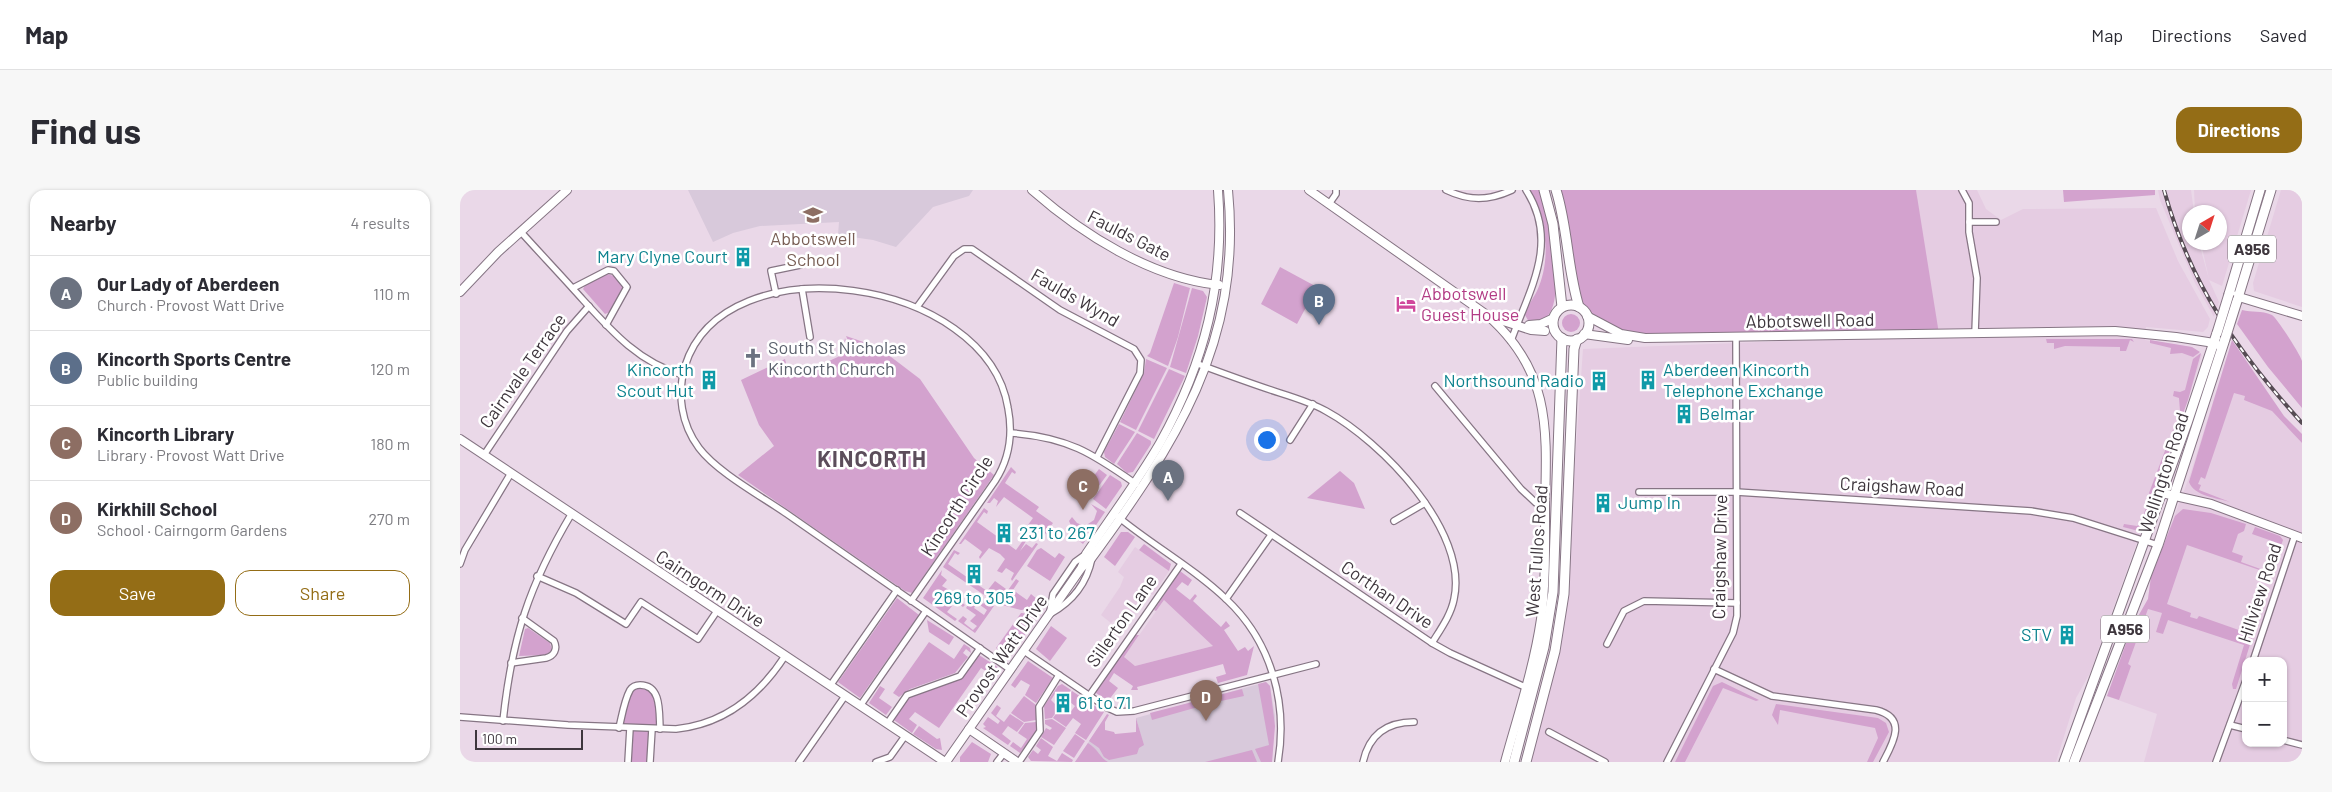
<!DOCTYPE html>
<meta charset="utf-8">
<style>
body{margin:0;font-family:Barlow,sans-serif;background:#f7f7f7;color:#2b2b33}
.controls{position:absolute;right:15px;bottom:15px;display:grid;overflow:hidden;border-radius:10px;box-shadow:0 1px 4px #0004}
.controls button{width:45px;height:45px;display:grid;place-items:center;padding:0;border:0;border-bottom:1px solid #e1e1e2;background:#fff;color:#2b2b33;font:25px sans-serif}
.compass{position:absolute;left:1722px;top:15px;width:45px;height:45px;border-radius:50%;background:#fff;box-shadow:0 1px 4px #0004;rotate:39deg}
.scale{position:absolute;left:15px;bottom:12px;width:108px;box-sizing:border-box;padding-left:5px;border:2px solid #3e363d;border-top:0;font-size:14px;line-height:18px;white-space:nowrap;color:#3e363d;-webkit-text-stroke:4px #fff;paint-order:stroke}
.you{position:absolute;left:806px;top:249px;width:18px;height:18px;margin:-12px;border:4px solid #fff;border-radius:50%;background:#1a73e8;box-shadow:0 0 0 8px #1a73e833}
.badge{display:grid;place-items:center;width:32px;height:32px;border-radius:50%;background:#946d16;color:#fff;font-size:16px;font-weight:700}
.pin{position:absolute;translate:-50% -41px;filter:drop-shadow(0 1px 2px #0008)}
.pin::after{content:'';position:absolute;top:26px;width:18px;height:15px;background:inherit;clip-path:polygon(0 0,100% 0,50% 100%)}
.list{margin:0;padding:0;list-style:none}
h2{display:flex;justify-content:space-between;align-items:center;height:65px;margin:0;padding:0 20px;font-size:21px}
h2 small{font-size:16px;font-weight:400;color:#7c7c81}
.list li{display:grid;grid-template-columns:32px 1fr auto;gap:15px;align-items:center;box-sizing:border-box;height:75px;padding:0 20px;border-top:1px solid #e1e1e2}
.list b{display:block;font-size:19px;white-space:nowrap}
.list p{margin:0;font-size:16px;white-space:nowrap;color:#7c7c81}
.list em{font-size:16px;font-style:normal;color:#7c7c81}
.actions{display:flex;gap:10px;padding:15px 20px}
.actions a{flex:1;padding:11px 0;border:1px solid #946d16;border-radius:15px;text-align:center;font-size:18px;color:#946d16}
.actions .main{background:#946d16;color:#fff}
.map{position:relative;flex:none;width:1842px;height:572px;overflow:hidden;border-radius:15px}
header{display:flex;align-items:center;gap:30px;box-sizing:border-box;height:70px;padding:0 25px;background:#fff;border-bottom:1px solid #e1e1e2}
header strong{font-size:24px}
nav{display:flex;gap:28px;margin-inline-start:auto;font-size:18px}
.intro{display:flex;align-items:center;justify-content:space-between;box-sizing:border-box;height:120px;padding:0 30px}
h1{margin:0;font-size:35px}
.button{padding:12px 22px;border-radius:15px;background:#946d16;color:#fff;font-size:18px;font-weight:700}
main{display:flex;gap:30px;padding:0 30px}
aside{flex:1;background:#fff;border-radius:15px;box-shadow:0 1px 4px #0004}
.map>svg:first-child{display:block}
</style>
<header>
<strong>Map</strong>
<nav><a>Map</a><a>Directions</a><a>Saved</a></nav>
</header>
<div class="intro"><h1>Find us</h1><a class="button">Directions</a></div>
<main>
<aside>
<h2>Nearby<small>4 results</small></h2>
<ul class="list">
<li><span class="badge" style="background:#6b7280">A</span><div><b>Our Lady of Aberdeen</b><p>Church · Provost Watt Drive</p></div><em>110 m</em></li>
<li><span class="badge" style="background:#5c6f8a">B</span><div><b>Kincorth Sports Centre</b><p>Public building</p></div><em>120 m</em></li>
<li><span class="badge" style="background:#8d6e63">C</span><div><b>Kincorth Library</b><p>Library · Provost Watt Drive</p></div><em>180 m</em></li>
<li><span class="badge" style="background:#8d6e63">D</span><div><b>Kirkhill School</b><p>School · Cairngorm Gardens</p></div><em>270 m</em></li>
</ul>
<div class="actions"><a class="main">Save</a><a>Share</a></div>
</aside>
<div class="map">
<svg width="1842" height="572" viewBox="0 0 1842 572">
<rect width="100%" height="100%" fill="#ead8e8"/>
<g fill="#e5cce2" fill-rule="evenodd">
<path d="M1456,0h61l9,19 15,11 22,-11 133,-1 22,53 32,58 -2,8 -5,5 -57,-5 -1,13 47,7 10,8 -14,45 -98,273 -14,25 -20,64h-527l37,-170 17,-243 353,-14v-15l-15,-81z"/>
<path d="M1698,0h33l3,22h-4v30l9,1 10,36 -8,-36 19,-1v-30h-25l-1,-22h57l-29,96 -13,-6 10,22 -5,15 -19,-34 -35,-83z"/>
<path d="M1821,0h21v117l-48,-16 -1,-8z"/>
<path d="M1767,167l75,86v319h-158l13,-48 -50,-18 25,-69 16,-28 3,-22 39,-102zM1786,471h37v82h-37z"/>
<path d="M675,357l34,24 -16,24 -5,-2 -24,34 -10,-7 -3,3 -10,-8 19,-28 4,-10 -6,-5z"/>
<path d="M704,410l36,31 13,15 -78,20 -12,-8z"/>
</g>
<g fill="#d8c9db">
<path d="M228,0h285l-4,6 -36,11 -37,40 -23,-7 -35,-5 1,-13 -79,4 -27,7 -20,9z"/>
<path d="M806,492l4,4 5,30 -3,46h-197l23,-34 18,18 26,-6 -6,-22z"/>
</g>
<g fill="#d3a2ce">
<path d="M1070,0h10c8,24 29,114 4,129 -4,3 -10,2 -15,3l-4,-7c2,-9 8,-16 12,-24 15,-33 9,-70 -7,-101z"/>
<path d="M1096,0h360l23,144 -307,3 -46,-24 -7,-6z"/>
<path d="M1603,0h92v5l-91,7z"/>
<path d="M820,77l37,20 -20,37 -36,-20z"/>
<path d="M147,84l7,2 9,11 -13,25 -5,2 -22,-25 3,-5z"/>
<path d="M714,93l16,5 -12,49 -10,29 -21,-10 3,-3z"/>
<path d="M732,98l11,3 4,6 -9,39 -12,37 -16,-6z"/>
<path d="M1782,120c10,3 19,0 30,5 5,3 28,39 30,46 0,10 0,34 0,47l-34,-41 -31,-43z"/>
<circle cx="1111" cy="133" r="9"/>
<path d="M386,146l32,11 42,32 54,79 20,17 -82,118 -7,-2 -167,-116 36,-29 -15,-21 -18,-45 44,-21 5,20 52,-24 3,-17 3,10 3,-1z"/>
<path d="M1586,149h86l2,3 -4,-2 -4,11h-6v-4l-55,-1 -11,3v-6h-7z"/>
<path d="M1690,150l42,7 8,5 -7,5 -11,-4 -12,1 1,-6 -21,-5z"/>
<path d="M1772,150l52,76 18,18v9l-30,-32 -28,-11 1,-4 -11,-3 -29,86 -4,-2 -3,7 3,1 -2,5 31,12c-13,-4 -36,-6 -41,-20z"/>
<path d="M1741,163l-13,47 -46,126 -7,4 -12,-3 1,-3 13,2 4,-3 9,-28 -1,-2 31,-82 -1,-13 -6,-2 1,-5 6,1 5,-2 8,-31z"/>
<path d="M686,169l21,9 -31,62 -16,-8 24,-49z"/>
<path d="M709,179l16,7 -31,63 -16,-8z"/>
<path d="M659,234l16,8 -21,32 -9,-7 -1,-5z"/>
<path d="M677,243l14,8v3l-18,28 -6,1 -10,-9z"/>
<path d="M551,277l5,5 -1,2 -3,-2 -7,11 34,24 -3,4 17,12 -12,17 -2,-3 3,-5 -10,-7 -3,4h-4l8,-11 -29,-21 -8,10 2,-6 -4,-3 -4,5h-3z"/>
<path d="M639,279l8,6 -15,20 -8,-6z"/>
<path d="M880,281l14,12 11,26 -58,-11z"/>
<path d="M650,285l11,7 1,4 -16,23 -13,-10z"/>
<path d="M631,314l14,8 -22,32 -5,-4 -9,-19 3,-4 5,6 8,3 9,-6 3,-9z"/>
<path d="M524,318l4,3 -1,3 -3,-2 -7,10 39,28 8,-11 2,2 -6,10 6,-7 6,4 4,-5 2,1 -26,37 -1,-2 3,-6 -8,-5 -4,5 -5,-2 8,-12 -5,-5 -11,-6 -9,11 -1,-2 3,-5 -2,-2 -15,-11 -4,5h-2z"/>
<path d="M1723,319l28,4 35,11 -2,7 -6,3 -6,18 11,4 -2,6 25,9 2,-4 8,2 -2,6 -87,-30 -20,59 24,9 -1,4 7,2 2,-3 54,19 -17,54h-3l-1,-5 12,-39 -76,-25 -5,14 -7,-2 6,-19 -14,-4 -20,55 3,2 -12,34 -12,-4 25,-69 16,-28 3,-22 24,-61z"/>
<path d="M1795,337l25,9 3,4 -8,23 -7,-3 7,-18 -23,-8z"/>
<path d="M661,342h7l7,5 -20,29 -11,-9z"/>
<path d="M684,354l27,20 -2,7 -30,-21z"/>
<path d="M581,358l14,10 4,-5 6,4 -15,24 -23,-15 10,-16z"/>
<path d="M494,360l6,3 -2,2 -3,-2 -7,11 39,27 8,-10 11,8 -10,14 -53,-36z"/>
<path d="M482,380l-1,5 6,5 -5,6 16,9 -2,3 9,7 -2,2 -14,-10 -3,4 6,5 -5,6 10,7 -2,2 -32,-23z"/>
<path d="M720,381l12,9 -4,6 -6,-4 -6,7 14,11 5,-6 2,2 -4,5 28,26 5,-6 4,5 -6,4 14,21 7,-4 3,4 6,-5 -7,29 -29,8 -2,-6 10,-3 -3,-10 -86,23 1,3h-7l2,-4 -19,-13 -5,8 9,7 -10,13 -12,-8v-3l39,-55h4l-15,22 11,9 78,-20 -49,-46 -8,11 -2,-1z"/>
<path d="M556,389l3,2 -6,9 14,10 4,-6 6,5 -8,10 -8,1 -23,-6z"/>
<path d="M437,408l22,17 -59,83 -22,-16z"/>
<path d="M512,410l5,3 -3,5 10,7 3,-5 -7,-5 2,-2 1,1 3,-4 8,6 -19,27 -17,-12 5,-5 4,3 -3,4 9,7 4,-4 -7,-5 6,-6 -10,-7z"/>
<path d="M561,423l10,1 5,6 -28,37 -12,-9z"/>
<path d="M467,430l27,17 -5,8 -20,-13z"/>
<path d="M591,436l16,12 -17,23 -14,-12z"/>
<path d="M68,438l22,15 2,7 -6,5 -27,1 6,-27z"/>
<path d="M469,452l25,17 10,-15 6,4 1,5 -5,-4 -3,4 5,4 -13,16 -45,16 -11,8 -6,-4z"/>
<path d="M519,465l20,13v4l-10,13 -6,-4 6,-8 -8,-5 -42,60 -24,-16 -6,7 8,6 -5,8 -18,-13 15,-23 45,-16z"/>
<path d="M568,471l25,17 -17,25 -11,-8 5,-10 -9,-5 -6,8 -4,-3z"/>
<path d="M806,492l4,4 5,40 -3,36h-11l-6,-13 14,-4 -11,-61z"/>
<path d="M1262,492l37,18 -3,1 -33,-13 -38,74h-10l38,-76z"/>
<path d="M602,494l9,6 -6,8 -9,-6 -5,8 8,8 -7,10 -7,1 -1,-13 14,-20z"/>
<path d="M176,496l17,3 7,40h-8l-2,33h-22l2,-34h-11l11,-37z"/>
<path d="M420,496l5,3 -6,9 13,9 -6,8 -17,-12z"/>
<path d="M782,499l2,7 -23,5 -1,-2 -15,3v3l-53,15 -2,-7z"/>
<path d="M612,501l32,21 -18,28 -11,-7 6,-9 -8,-6 -7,9 -13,-9 7,-10 9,6 6,-8 -9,-7z"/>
<path d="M564,506l12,9v15l-12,2 -13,-9z"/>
<path d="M1316,514l102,14 8,5 3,9 -16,30h-6l11,-24 -3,-10 -95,-18 -2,15 -6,-10z"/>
<path d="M537,515l4,3 -5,8 8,6 6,-8 14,9 -7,9 -9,-6 -6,8 9,7 -3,4 -25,-17 3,-1 -3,-3 5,-7 10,7 2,-3 -9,-8z"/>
<path d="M647,524l2,1 -4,7v8l9,2 1,2 21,-2v-14l8,27 -5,3 -2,6 -28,6 -5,-3 -5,-9 -10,-7z"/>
<path d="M592,529l14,9 -12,17 -13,-8 5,-9 4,2 2,-2 -7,-4v-4z"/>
<path d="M576,532l1,9 -17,22 -10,-7 3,-4 8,6 6,-9 -9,-6 7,-10z"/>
<path d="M459,536l18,13 3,-1 2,12 -6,-1 -23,-15z"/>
<path d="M615,544l10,7 -11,17 -11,-7z"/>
<path d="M581,548l12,9 -5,9 9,5 5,-8 11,7 -1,2 -41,-1 -3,-4 5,-7 5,4 3,-4 -5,-4z"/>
<path d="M512,552l19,12 -3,8h-28v-5z"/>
<path d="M628,553c10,6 12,15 20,19h-33z"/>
<path d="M792,560l5,12h-52z"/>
</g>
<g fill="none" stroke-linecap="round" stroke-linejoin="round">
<defs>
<g id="minor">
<path d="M986,0c23,11 42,11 66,0"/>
<path d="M1502,0l7,13v29l8,46 -2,55"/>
<path d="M869,14l7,-10v-4"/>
<path d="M1509,32h27"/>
<path d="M61,42c18,20 36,39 54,59 32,35 61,71 108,84"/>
<path d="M113,98l35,-18 6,1 13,16 -21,38"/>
<path d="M342,99l8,48"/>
<path d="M316,104l-5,-23 29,-6"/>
<path d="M457,117l37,-51 10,-7h8l88,61 74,39 7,11 -1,13 -43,84"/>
<path d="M1051,151c18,-51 49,-98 15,-151"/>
<path d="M738,174c27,10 54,20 82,29 16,5 32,10 46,18 55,30 143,120 128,188 -3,16 -14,31 -22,44"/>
<path d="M975,196l86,103 15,14 9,3"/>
<path d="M551,243c56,4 81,20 125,51"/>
<path d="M830,250l23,-36"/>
<path d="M24,265l83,-124 22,-25"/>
<path d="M1179,302h97l295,19 42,7 85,27"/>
<path d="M780,323l192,130 18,10 75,34"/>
<path d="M657,326c35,29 77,52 109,83 45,42 62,103 52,163"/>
<path d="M934,331l31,-18"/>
<path d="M0,374l5,-14 46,-77"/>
<path d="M77,386l39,17 50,31 15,-22 57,37 19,-28"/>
<path d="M766,409l45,-64"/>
<path d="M451,411l84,-120c15,-23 18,-47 13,-73 -21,-131 -284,-168 -323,-42 -8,28 -4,58 14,82 18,24 62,48 88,66 74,52 149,104 224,156"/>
<path d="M590,421l3,-17 22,-32 11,-8"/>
<path d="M590,424c22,-12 37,-31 42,-56"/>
<path d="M1147,454l17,-33 20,-10 93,2"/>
<path d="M564,461l82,56 11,5 17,-1 182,-47"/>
<path d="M1793,471l42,-126"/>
<path d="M51,473l35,-5c8,-2 12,-9 8,-17l-32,-23"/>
<path d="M1254,479l58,27 104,14c32,8 17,33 7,52"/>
<path d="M370,496l67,-96"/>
<path d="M629,506l92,-132"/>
<path d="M400,516l66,-95"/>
<path d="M0,527l108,8 108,4c49,-5 83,-33 109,-73"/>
<path d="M43,531c9,-84 26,-136 69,-208"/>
<path d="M427,534l20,-29 53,-19 20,-28"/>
<path d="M1770,535l16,4"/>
<path d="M159,538c3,-12 5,-27 11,-38 2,-3 6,-5 10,-5 22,0 19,28 20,44"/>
<path d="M1089,542l56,30"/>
<path d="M1823,550l19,5"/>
<path d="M168,572l2,-34"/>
<path d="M190,572l2,-33"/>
<path d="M339,572l46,-66"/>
<path d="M416,572l14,-5 15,-21"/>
<path d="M537,572l7,-9"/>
<path d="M559,572l21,-31 -1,-24 20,-32"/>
<path d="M903,572c6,-27 23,-40 51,-40"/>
<path d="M1207,572l66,-129 4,-17 -1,-279"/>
<path d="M1756,572l30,-82"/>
</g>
<g id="tertiary">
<path d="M572,0c50,44 119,88 187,95"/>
<path d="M849,0l178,125c64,56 60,114 58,191 0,37 1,76 -4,113 -7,48 -23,96 -36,143"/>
<path d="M0,102l38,-40 69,-62"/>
<path d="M1769,104l73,22"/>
<path d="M1127,126l34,18 24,4 470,-7 61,6 38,6 8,4"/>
<path d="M1034,128l37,12 14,1"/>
<path d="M1069,135l12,-1 13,-6"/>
<path d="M1124,144l44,6"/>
<path d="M0,249l485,323"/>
<path d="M1702,303l49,11 91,34"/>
<path d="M622,377l4,-13c25,-37 52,-73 74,-111 45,-81 65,-161 58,-253"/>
<path d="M509,539l48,33"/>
<path d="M486,572l136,-195 6,-4c86,-117 155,-220 140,-373"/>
</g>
<g id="secondary">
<path d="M1084,0l9,34 9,83"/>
<path d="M1096,0c12,38 11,78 23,117"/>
<circle cx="1111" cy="133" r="18"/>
<path d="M1054,572l30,-115 9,-55 9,-254"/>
<path d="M1066,572l29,-111 9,-57 10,-245 3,-10"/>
</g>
<g id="primary">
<path d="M1769,104l31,-104"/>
<path d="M1777,111l34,-111"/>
<path d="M1604,572l123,-339 30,-90"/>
<path d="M1614,572l84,-217 67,-206"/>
</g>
</defs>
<use href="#minor" stroke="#867584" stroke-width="8"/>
<use href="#tertiary" stroke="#867584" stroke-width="10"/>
<use href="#secondary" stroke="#867584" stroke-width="11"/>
<use href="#primary" stroke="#867584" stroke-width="11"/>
<use href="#minor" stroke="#fff" stroke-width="5.5"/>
<use href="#tertiary" stroke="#fff" stroke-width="8"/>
<use href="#secondary" stroke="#fff" stroke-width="9"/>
<use href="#primary" stroke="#fff" stroke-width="9"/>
<defs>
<path id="rail" d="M1704,0c26,94 73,161 138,233"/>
</defs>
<use href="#rail" stroke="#564c54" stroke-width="4"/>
<use href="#rail" stroke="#fff" stroke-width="2" stroke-dasharray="5.5" stroke-linecap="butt"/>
<defs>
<g id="primary-bridge">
<path d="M1757,143l12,-39"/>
<path d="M1765,149l12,-38"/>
</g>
</defs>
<use href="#primary-bridge" stroke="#867584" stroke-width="11" stroke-linecap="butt"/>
<use href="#primary-bridge" stroke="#fff" stroke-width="9"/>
</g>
<defs>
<symbol id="school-bare" viewBox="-9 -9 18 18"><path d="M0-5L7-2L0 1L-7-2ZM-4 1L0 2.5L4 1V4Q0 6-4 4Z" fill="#8d6e63" stroke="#fff" stroke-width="2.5" paint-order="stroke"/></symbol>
<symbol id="building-bare" viewBox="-9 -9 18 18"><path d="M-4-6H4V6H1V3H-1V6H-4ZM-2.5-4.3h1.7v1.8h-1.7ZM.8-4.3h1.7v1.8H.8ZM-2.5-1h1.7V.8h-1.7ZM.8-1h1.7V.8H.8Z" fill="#0f9aa8" stroke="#fff" stroke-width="2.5" paint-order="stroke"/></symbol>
<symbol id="hotel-bare" viewBox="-9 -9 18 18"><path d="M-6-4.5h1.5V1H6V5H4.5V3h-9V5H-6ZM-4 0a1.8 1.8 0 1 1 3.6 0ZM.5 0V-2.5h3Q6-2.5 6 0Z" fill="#d1479c" stroke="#fff" stroke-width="2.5" paint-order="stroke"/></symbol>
<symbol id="church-bare" viewBox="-9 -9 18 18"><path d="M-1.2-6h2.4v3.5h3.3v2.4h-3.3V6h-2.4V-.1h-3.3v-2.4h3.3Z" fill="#6b7280" stroke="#fff" stroke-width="2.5" paint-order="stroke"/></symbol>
</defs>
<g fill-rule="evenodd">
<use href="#school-bare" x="339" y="11" width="28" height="28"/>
<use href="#building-bare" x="269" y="53" width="28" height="28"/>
<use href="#hotel-bare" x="932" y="100" width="28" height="28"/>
<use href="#church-bare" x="279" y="154" width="28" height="28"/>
<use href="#building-bare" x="235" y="176" width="28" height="28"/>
<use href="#building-bare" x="1174" y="176" width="28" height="28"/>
<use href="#building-bare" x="1125" y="177" width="28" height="28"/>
<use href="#building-bare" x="1210" y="210" width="28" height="28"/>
<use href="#building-bare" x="1129" y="299" width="28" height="28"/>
<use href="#building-bare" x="530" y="329" width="28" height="28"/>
<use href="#building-bare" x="500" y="370" width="28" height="28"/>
<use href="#building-bare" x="1593" y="431" width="28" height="28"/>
<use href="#building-bare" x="589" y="499" width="28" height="28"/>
</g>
<g text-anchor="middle" stroke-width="5" stroke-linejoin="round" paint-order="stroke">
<g fill="#fff" stroke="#787277" stroke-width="1">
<rect x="1768" y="45.5" width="48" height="27" rx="4"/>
<rect x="1641" y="425.5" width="48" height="27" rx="4"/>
</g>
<g font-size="16" font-weight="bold" fill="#3e363d">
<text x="1792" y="65">A956</text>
<text x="1665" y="445">A956</text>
</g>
<g font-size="18" fill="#3e363d" stroke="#fff">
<text transform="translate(669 46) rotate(27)" y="6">Faulds Gate</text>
<text transform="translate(615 108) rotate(30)" y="6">Faulds Wynd</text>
<text transform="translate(1350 131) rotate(-1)" y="6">Abbotswell Road</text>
<text transform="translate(63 181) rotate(-55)" y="6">Cairnvale Terrace</text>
<text transform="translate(1704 283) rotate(-72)" y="6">Wellington Road</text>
<text transform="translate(1442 297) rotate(3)" y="6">Craigshaw Road</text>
<text transform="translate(497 316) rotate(-57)" y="6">Kincorth Circle</text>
<text transform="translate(1077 361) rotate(-86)" y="6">West Tullos Road</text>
<text transform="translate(1260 367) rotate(-89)" y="6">Craigshaw Drive</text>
<text transform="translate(250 399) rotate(33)" y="6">Cairngorm Drive</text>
<text transform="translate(1800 403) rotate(-72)" y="6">Hillview Road</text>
<text transform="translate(927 405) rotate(34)" y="6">Corthan Drive</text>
<text transform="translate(662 431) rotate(-55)" y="6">Sillerton Lane</text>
<text transform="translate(542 466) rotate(-55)" y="6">Provost Watt Drive</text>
</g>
<g font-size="18" fill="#785e54" stroke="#fff">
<text x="353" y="55">Abbotswell<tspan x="353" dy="21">School</tspan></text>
</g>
<g font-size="18" fill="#0d838f" stroke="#fff" text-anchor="start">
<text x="268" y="73" text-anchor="end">Mary Clyne Court</text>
<text x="234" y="186" text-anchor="end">Kincorth<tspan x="234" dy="21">Scout Hut</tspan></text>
<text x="1203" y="186">Aberdeen Kincorth<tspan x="1203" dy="21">Telephone Exchange</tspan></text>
<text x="1124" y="197" text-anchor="end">Northsound Radio</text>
<text x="1239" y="230">Belmar</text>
<text x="1158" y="319">Jump In</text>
<text x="559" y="349">231 to 267</text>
<text x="514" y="414" text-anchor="middle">269 to 305</text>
<text x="1592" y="451" text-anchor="end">STV</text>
<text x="618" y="519">61 to 71</text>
</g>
<g font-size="18" fill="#b23c85" stroke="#fff" text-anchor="start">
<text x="961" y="110">Abbotswell<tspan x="961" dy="21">Guest House</tspan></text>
</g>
<g font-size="18" fill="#5b616d" stroke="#fff" text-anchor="start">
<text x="308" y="164">South St Nicholas<tspan x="308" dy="21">Kincorth Church</tspan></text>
</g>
<g font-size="22" font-weight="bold" letter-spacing="1" fill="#5c4d5b" stroke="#fff">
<text x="412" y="277">KINCORTH</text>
</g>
</g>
</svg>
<div class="controls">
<button>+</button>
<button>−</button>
</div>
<svg class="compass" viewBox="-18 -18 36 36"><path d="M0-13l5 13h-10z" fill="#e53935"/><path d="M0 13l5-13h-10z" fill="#7c7c81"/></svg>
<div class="scale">100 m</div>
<div class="you"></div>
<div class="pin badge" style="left:708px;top:311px;background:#6b7280">A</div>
<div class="pin badge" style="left:859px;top:135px;background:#5c6f8a">B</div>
<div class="pin badge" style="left:623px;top:320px;background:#8d6e63">C</div>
<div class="pin badge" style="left:746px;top:531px;background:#8d6e63">D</div>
</div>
</main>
